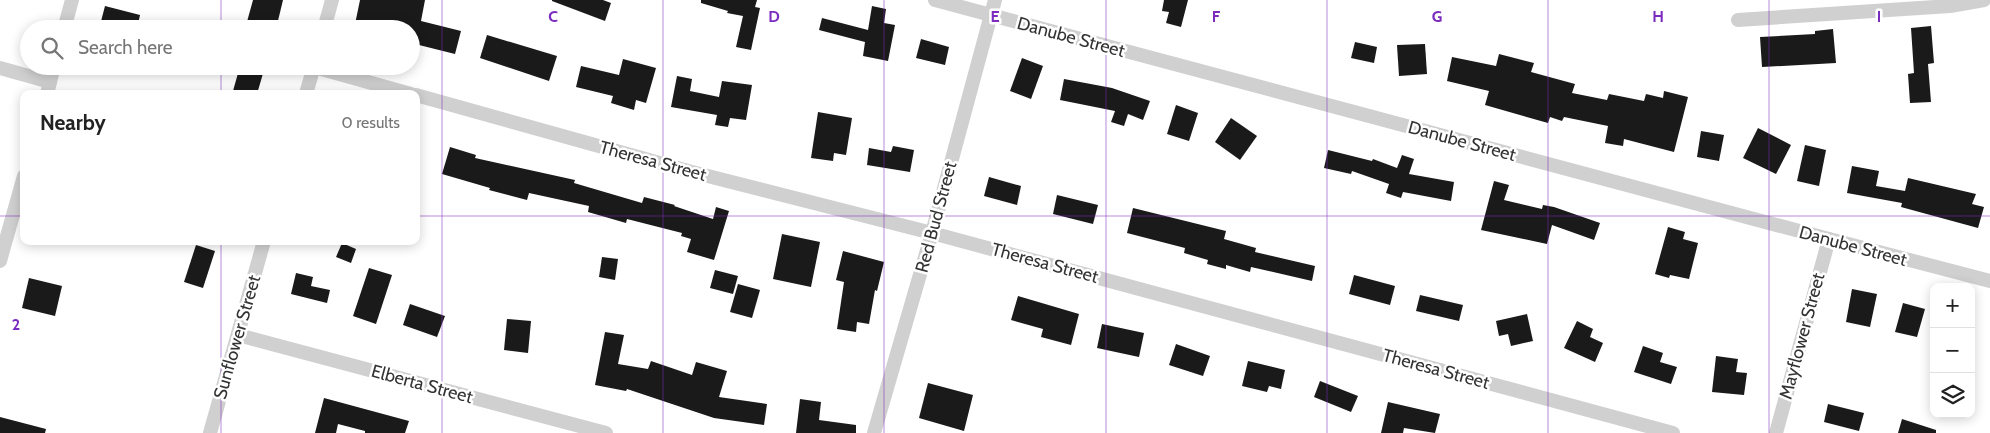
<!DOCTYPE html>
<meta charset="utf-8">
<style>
body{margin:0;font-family:Cabin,sans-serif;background:#f6f6f6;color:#222}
.controls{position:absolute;right:15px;bottom:15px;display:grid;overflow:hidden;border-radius:10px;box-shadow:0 2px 12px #0003}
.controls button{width:45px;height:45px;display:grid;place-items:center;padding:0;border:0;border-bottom:1px solid #e0e0e0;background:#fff;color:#222;font:25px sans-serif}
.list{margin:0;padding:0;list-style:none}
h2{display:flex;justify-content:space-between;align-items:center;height:65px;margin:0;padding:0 20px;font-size:21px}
h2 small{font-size:16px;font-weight:400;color:#767676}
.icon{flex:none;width:28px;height:28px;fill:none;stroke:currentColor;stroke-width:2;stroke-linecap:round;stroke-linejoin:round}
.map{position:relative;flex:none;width:1990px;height:433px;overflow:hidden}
.search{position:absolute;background:#fff;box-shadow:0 2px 12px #0003;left:20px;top:20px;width:400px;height:55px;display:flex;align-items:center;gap:12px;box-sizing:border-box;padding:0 18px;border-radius:28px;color:#767676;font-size:19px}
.panel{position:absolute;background:#fff;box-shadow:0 2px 12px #0003;left:20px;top:90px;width:400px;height:155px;border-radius:10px}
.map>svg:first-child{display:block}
</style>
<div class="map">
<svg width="1990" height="433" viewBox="0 0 1990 433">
<rect width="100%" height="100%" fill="#fff"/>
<g fill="#1a1a1a">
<path d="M253,0h30l-7,29h-31z"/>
<path d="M360,0h65l-4,21 40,10 -6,23 -44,-11v-14h-57z"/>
<path d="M552,0h51l8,3 -6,18 -53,-20z"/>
<path d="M701,0h56l-2,7 5,1 -9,42 -15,-3 7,-31 -16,-3 1,-2 -27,-8z"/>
<path d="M1164,0h24l-7,27 -15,-4 3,-11 -7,-1z"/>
<path d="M105,6l35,9 -3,14h-38z"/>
<path d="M872,6l14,3 -2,14 11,2 -7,36 -25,-5 2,-14 -46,-12 3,-12 46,12z"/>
<path d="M1931,26l3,37 -6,1 3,38 -21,1 -2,-29 6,-1 -3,-45z"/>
<path d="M1833,29l3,34 -74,4 -2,-30 55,-3v-3z"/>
<path d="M487,35l70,21 -8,25 -69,-23z"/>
<path d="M921,39l28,8 -4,18 -29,-7z"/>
<path d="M1355,42l22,5 -3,16 -23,-5z"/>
<path d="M1425,44l2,30 -28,2 -2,-31z"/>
<path d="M1499,54l35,9 -3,9 44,12 -3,9 35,7 2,-6 35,7 2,-7 17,4 1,-7 24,6 -14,55 -50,-13 -1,7 -18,-3 3,-17 -44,-9 -2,4 -12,-4 -2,6 -63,-18 4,-14 -42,-10 5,-24 44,9z"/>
<path d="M1022,58l21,8 -12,33 -21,-8z"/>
<path d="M623,59l33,9 -10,35 -10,-3 -2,10 -23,-7 2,-7 -37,-9 5,-21 38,9z"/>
<path d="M240,66h12l12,4 -7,24h-14l-10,-3z"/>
<path d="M677,76l15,3 -2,12 29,6 3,-16 30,4 -6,35 -16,-2 -2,9 -13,-2 2,-10 -46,-8z"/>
<path d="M1064,79l48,9 38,13 -7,19 -15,-6 -4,12 -13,-4 4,-11 -55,-11z"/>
<path d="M1176,105l22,8 -9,28 -22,-7z"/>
<path d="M818,112l34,6 -6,37 -12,-2 -1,8 -22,-3z"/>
<path d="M1231,118l26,18 -17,24 -25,-18z"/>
<path d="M1758,128l33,17 -15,29 -33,-16z"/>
<path d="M1701,131l23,4 -5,26 -22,-4z"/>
<path d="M1805,145l21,5 -7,36 -22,-5z"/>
<path d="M893,146l21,4 -4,22 -43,-7 2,-17 22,4z"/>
<path d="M450,147l26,8 -1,3 100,22 -1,3 68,20 2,-6 31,8 -1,1 39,13 3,-12 13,4 -15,49 -27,-8 4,-13 -10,-3 1,-3 -55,-14 -1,4 -38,-11 1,-6 -60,-13 -2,7 -38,-10 1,-2 -48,-14z"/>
<path d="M1328,150l44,11 1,-2 24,9 5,-13 12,4 -5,15 45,8 -3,19 -48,-9 -2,6 -15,-5 3,-9 -37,-13 -1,3 -27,-6z"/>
<path d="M1852,166l27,5 -3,15 29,5 3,-13 68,16 -4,10 12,3 -6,21 -77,-21 1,-4 -55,-10z"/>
<path d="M989,177l32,9 -4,19 -33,-9z"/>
<path d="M1494,181l15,4 -5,15 38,9 1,-4 11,2 46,16 -6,17 -42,-15 -5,19 -66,-14z"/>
<path d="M1057,195l41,10 -5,19 -40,-10z"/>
<path d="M1133,208l93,23 -2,8 32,9 -1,4 60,14 -3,15 -61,-14 -1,5 -24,-7v4l-19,-5 1,-4 -24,-7 1,-5 -58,-15z"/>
<path d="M1668,227l17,5 -2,7 15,4 -9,36 -19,-4 -1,3 -14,-4z"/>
<path d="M782,234l38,8 -9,45 -38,-8z"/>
<path d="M342,243l14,6 -5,14 -15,-6z"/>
<path d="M196,245l19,6 -12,37 -19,-6z"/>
<path d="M843,251l41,11 -7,29 -2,-1 -6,34 -12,-2 -1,10 -19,-3 7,-47 -8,-2z"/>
<path d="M602,257l16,2 -3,21 -16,-3z"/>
<path d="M369,268l23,7 -16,49 -23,-8z"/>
<path d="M715,270l23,6 -5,18 -23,-6z"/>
<path d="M296,273l17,4 -2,9 19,4 -3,13 -36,-9z"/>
<path d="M1354,275l41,11 -5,19 -41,-11z"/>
<path d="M29,278l33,8 -7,30 -33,-8z"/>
<path d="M738,284l22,6 -8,28 -22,-6z"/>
<path d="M1852,289l25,5 -7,33 -24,-5z"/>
<path d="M1420,295l43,10 -4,16 -43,-10z"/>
<path d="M1018,296l61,18 -8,31 -30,-8 2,-8 -32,-9z"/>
<path d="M1903,303l22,6 -8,28 -22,-5z"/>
<path d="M410,304l35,12 -8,21 -34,-12z"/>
<path d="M1527,314l6,27 -22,5 -3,-12 -9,2 -3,-15z"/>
<path d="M507,319l24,2 -3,32 -24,-3z"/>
<path d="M1577,321l16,8 -3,8 13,6 -8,19 -31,-14z"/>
<path d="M1102,324l42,9 -5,24 -42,-9z"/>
<path d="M605,332l19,3 -6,29 30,5 3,-8 41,14 4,-13 31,9 -8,26 48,7 -3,21 -50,-7 -87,-29 -1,2 -31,-6z"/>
<path d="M1176,344l34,12 -7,20 -34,-11z"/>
<path d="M1643,346l20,7 -3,9 17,5 -6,17 -37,-12z"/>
<path d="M1716,356l22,3 -2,13 11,1 -3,22 -32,-3z"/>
<path d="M1248,361l37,9 -4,19 -12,-3 -2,6 -25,-6z"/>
<path d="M1320,381l38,15 -7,16 -37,-15z"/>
<path d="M928,383l45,12 -9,36 -45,-13z"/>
<path d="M324,398l85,23 -4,12h-40v-2l-27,-7 -2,9h-21z"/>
<path d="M800,399l21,3 -2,18 37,5v8h-60z"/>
<path d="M1388,402l52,12 -5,19 -31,-5 -1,5h-22z"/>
<path d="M1828,404l36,9 -5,18 -35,-9z"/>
<path d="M0,417l46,12 -1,4h-45z"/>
<path d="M1902,419l34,11v3h-38z"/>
</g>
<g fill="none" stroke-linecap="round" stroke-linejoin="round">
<g stroke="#d0d0d0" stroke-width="14">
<path d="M935,0l894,239 161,42"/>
<path d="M1738,20l212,-14 34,-6"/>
<path d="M64,29l8,-29"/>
<path d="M324,29l8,-29"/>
<path d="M314,67l97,27"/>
<path d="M0,68l50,14"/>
<path d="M47,94l7,-28"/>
<path d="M306,94l8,-28"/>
<path d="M416,95l276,77 240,61 741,200"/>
<path d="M0,261l24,-85"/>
<path d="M238,335l368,98"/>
<path d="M210,433l54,-192"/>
<path d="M874,433l58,-200 63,-233"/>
<path d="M1776,433l53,-194"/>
</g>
</g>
<path fill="none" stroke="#7b2cbf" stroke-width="1" stroke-opacity="0.55" d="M221,0v29M442,0v433M663,0v433M884,0v433M1106,0v433M1327,0v433M1548,0v433M1769,0v433M221,66v28M0,216h24M416,216h1574M221,241v192"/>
<g text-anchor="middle" stroke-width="5" stroke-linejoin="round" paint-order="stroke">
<g font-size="18" fill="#333" stroke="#fff">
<text transform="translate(1071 37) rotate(15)" y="6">Danube Street</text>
<text transform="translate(1462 141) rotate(15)" y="6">Danube Street</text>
<text transform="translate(653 161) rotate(15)" y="6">Theresa Street</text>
<text transform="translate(936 217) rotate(-75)" y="6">Red Bud Street</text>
<text transform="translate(1853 246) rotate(15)" y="6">Danube Street</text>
<text transform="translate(1045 263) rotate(15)" y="6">Theresa Street</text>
<text transform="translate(1802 336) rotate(-75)" y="6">Mayflower Street</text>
<text transform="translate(237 337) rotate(-74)" y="6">Sunflower Street</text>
<text transform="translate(1436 369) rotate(15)" y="6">Theresa Street</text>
<text transform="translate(422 384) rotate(15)" y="6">Elberta Street</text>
</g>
</g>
<g font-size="16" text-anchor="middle" font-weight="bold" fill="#7b2cbf" stroke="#fff" stroke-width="5" stroke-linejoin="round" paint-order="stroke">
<text x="553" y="22">C</text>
<text x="774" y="22">D</text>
<text x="995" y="22">E</text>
<text x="1216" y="22">F</text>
<text x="1437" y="22">G</text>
<text x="1658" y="22">H</text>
<text x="1879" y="22">I</text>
<text x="16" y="330">2</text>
</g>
</svg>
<div class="controls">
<button>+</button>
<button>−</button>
<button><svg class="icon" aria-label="layers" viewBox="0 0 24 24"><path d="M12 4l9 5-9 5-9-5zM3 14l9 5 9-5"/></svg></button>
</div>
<div class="search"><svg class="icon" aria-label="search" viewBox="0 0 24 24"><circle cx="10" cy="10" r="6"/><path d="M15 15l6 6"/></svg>Search here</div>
<section class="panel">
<h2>Nearby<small>0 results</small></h2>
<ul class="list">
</ul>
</section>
</div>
